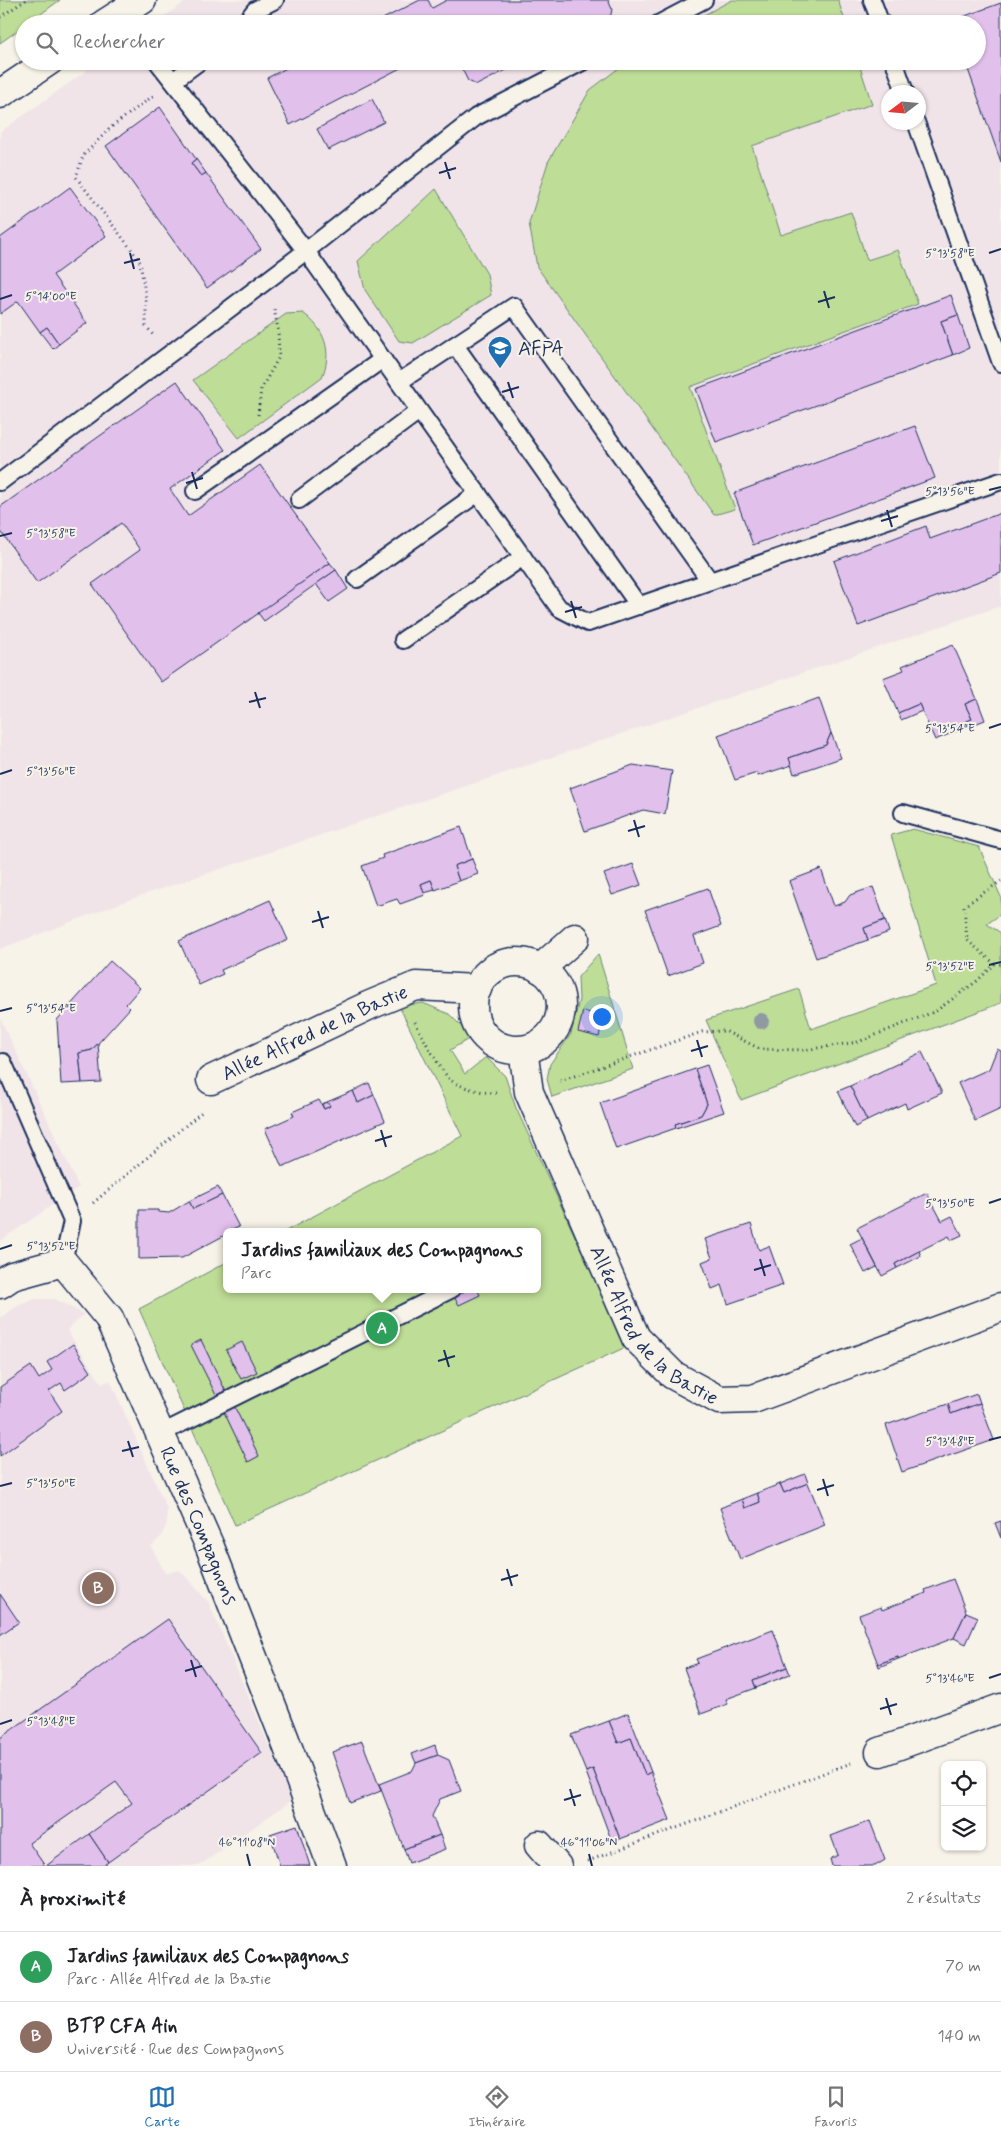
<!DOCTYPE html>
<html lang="fr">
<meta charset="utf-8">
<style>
body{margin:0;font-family:Mynerve,sans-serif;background:#f6f6f6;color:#202124}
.controls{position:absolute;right:15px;bottom:15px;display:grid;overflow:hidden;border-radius:8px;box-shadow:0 1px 4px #0004}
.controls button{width:45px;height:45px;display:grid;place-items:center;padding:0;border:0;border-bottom:1px solid #e0e0e0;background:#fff;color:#202124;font:25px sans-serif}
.compass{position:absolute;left:881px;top:85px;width:45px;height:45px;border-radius:50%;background:#fff;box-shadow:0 1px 4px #0004;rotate:254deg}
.you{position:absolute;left:601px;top:1016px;width:18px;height:18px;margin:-12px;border:4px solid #fff;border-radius:50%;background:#1a73e8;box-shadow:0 0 0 8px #1a73e833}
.badge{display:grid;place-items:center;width:32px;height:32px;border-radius:50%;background:#1f6fb2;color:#fff;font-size:16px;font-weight:700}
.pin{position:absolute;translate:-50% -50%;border:2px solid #fff;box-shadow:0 1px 5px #0006}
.popup{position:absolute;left:223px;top:1228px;width:318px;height:65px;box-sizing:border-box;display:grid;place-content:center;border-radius:8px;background:#fff;filter:drop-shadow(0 1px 4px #0005);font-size:16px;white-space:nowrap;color:#757577}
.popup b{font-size:19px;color:#202124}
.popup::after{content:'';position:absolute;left:50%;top:100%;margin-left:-10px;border:10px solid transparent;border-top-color:#fff}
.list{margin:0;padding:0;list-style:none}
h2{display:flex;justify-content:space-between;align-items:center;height:65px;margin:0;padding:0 20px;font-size:21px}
h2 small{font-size:16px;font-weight:400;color:#757577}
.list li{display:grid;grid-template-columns:32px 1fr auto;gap:15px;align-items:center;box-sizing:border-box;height:70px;padding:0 20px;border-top:1px solid #e0e0e0}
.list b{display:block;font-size:19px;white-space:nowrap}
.list p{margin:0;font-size:16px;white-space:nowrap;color:#757577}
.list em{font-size:16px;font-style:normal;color:#757577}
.icon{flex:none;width:28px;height:28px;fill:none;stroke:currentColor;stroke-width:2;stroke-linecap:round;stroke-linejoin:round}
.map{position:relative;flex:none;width:1001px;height:1866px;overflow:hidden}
.search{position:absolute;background:#fff;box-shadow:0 1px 4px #0004;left:15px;right:15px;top:15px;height:55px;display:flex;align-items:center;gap:12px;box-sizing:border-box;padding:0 18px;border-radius:28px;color:#757577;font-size:19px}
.sheet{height:205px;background:#fff}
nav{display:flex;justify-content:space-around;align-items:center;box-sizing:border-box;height:70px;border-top:1px solid #e0e0e0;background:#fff;font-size:14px;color:#757577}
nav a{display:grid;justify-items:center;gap:2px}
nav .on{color:#1f6fb2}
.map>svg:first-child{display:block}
</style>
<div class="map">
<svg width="1001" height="1866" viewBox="0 0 1001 1866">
<rect width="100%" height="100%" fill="#f7f3e8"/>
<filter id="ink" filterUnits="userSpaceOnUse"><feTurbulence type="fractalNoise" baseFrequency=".02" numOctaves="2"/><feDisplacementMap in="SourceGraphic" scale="10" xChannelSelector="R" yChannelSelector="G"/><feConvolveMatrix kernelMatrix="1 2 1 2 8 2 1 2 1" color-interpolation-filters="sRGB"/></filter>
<g filter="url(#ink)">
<g fill="#f1e4e9" fill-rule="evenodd">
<path d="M188,0h813v606l-870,293 -131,50v-817l100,-71h877v-37h-824zM888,92h30v30h-30z"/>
<path d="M0,1017l79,170 -79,54z"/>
<path d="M35,1299h20l29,15 -17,16 35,54 8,-4 57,129v13l-6,15 -10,9 14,27 15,-3 29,33 83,197 -93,66h-199v-548l17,-12z"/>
</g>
<g fill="#bedd96" stroke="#6c867a">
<path d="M0,0h60l-33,24h-3v2l-24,17z"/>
<path d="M732,0h106l8,24h-159z"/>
<path d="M628,61h230l14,43 -120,42 29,89 70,-23 16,48 31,-10 20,54 -228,83 45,122 -21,6 -177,-248 -8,-44 19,-61 42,-72z"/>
<path d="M436,189l51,85 4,21 -78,48 -14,-2 -34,-51 -7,-29z"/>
<path d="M303,313c22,16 30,39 19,64l-83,61 -46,-58 93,-66z"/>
<path d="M913,829l66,18 22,50v17l-14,10 14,9v70l-260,97 -35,-80 93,-31 12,40 125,-44 -45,-150z"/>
<path d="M598,954l35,115 -81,28 -5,-18 3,-15 21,-30 8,-34 -1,-23z"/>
<path d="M423,1003l26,11 23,23 -22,13 15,24 21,-17 19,19 11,32 110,239 -391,178 -96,-216 88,-47v27h310v-57h-253l178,-96 -63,-130z"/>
</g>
<g fill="#e2c0ec" stroke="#1b2f5e">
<path d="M420,0h8l4,8 15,-8h161l4,9 -2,10 -11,5h-226z"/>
<path d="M1001,3v159l-36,-101h12v-37h-25l-1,-3z"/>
<path d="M300,61h114l-124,64 -23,-47z"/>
<path d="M458,61h66l-47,24 -9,-4z"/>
<path d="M372,99l12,23 -56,28 -11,-21z"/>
<path d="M160,107l36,52 -5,4 10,13 5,-3 55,76 -54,39 -101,-142z"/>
<path d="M196,159l10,14 -5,3 -10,-13z"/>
<path d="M70,187l36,49 -53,39 34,48 -28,21 -12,-17 -7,5 -22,-31 -18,13v-76z"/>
<path d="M951,295l7,20 -17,6 12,34 -237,87 -20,-53z"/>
<path d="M958,315l11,33 -16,7 -12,-34z"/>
<path d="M47,327l12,17 -6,5 -13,-17z"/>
<path d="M177,381l48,69 -55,39 18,27 72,-51 70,98 -169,119 -69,-98 48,-34 -19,-27 -84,60 -37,-53v-23z"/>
<path d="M915,426l20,52 -182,67 -19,-52z"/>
<path d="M1001,513v60l-143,53 -24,-65 92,-35 4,13z"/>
<path d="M330,563l6,7 -72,51 -6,-8z"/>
<path d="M336,570l12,19 -19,13 -13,-18z"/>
<path d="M953,645l24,54 -12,5 7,15 -15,6 2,5 -24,10 -16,-36 -21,9 -15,-35 21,-8 -2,-4z"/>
<path d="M819,698l12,35 -5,12 -37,13 3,7 -34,11 -1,-3 -22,7 -17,-45z"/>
<path d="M977,699l8,21 -26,10 -2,-5 15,-6 -7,-15z"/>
<path d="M919,704l3,7 -21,9 -3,-7z"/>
<path d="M831,733l10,25 -47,16 -5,-16 37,-13z"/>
<path d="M633,765l39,6 -7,43 -22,-4 -58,21 -15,-43z"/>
<path d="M461,827l11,32 -18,7 5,15 -24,9 -4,-10 -10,4 4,11 -25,9 -3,-5 -21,7 -14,-40 21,-8 -1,-3z"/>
<path d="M472,859l6,15 -19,7 -5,-15z"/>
<path d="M633,864l8,21 -29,10 -8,-21z"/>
<path d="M821,869l13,37 11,-4 5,-7 23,-8 12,33 -21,8 4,12 -52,18 -27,-77z"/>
<path d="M431,880l4,10 -11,3 -3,-9z"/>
<path d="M708,888l13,38 -27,10 9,27 -35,13 -23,-66z"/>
<path d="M270,900l18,40 -67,30 2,4 -24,11 -20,-44z"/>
<path d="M885,920l4,12 -21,8 -4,-12z"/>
<path d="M110,961l30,27 -14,16 4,4 -38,42 -13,3 3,30 -21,1 -4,-64z"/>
<path d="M583,1011l20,5 -4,21 -21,-5z"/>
<path d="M98,1043l3,39 -19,1 -3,-30 13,-3z"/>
<path d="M997,1049l4,2v58l-26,12 -17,-38 31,-14z"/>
<path d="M922,1052l20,41 -35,16 -2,-6 -38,18 -17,-35z"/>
<path d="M707,1065l17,47 -48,16 -1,-4 26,-9 6,-11 -12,-35z"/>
<path d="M695,1069l12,35 -6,11 -26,9 1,4 -60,21 -16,-46z"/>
<path d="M369,1083l5,12 -16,8 -5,-12z"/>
<path d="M850,1086l17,35 -12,6 -17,-36z"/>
<path d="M353,1091l5,12 16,-8 11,26 -103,46 -17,-38 29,-13 -2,-4 27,-12 5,9 6,-3 -3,-4z"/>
<path d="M327,1102l3,4 -6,3 -2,-5z"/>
<path d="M218,1187l4,8 -29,14 -4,-8z"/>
<path d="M927,1193l15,28 10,-5 10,19 -11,5 -2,-4 -30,15 -24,13 2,4 -15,8 -25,-48z"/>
<path d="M222,1195l17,32 -12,5v2l-45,24 -43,1v-49h19v2l11,1 20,-12 4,8z"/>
<path d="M751,1224l8,26 10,-4 14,39 -55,19 -6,-19 -10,4 -10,-27 10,-4 -7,-19z"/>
<path d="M862,1238l15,29 -12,6 -15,-29z"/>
<path d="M919,1251l2,5 -24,12 -2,-4z"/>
<path d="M468,1289h9l3,6 -21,10 -5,-8z"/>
<path d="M201,1340l26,54 -9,5 -27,-54z"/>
<path d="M242,1342l15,30 -16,7 -15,-29z"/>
<path d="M73,1344l18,28 -26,18 -4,-7 -12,8 13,20 -62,45v-69l31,-21 8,13 13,-9 -5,-8z"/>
<path d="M977,1394l3,9 -29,11 -3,-10z"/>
<path d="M980,1403l14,37 -92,32 -16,-47 62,-21 3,10z"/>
<path d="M234,1406l25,50 -11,6 -24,-50z"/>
<path d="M805,1474l3,9 -24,10 -4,-9z"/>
<path d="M808,1483l17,42 -85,34 -20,-51 22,-9 3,9 15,-6 -3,-9 23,-9 4,9z"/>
<path d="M757,1493l3,9 -15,6 -3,-9z"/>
<path d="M1001,1521v17l-6,-15z"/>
<path d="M953,1579l13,33 -12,26 -56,21v-2l-20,7 -19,-49 22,-8 1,3 44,-17 -1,-3z"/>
<path d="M0,1594l19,28 -19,13z"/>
<path d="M966,1612l12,5 -12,27 -12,-6z"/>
<path d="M168,1619l94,134 -154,109 -19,-28 43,-31 -16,-21 -87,61 16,23h-45v-128z"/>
<path d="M773,1630l14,37 -34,13 3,8 -30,11 2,5 -27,10 -17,-46 14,-5 -2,-4z"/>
<path d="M898,1657v2l-19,8 -1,-3z"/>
<path d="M787,1667l3,7 -34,14 -3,-8z"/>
<path d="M628,1713l23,59 -6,3 -14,-37 -13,5 -9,-22z"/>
<path d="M609,1721l9,22 13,-5 14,37 6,-3 19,48 -50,19 -27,-70 -7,3 -15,-37z"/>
<path d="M362,1741l19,50 -31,12 -18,-51z"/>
<path d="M435,1745l3,10 -22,8 -4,-9z"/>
<path d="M438,1755l11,5 12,31 -21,8 -8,17 8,19 -36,14 -25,-65 33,-13 4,-8z"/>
<path d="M593,1769l27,70 -8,3 -26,-70z"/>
<path d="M870,1821l15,39 -10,6h-43l-2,-7 8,-4 -7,-19z"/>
<path d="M297,1825l13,41h-30l-10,-32z"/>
<path d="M89,1834l19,28 -5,4h-57z"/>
<path d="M440,1835l5,14 -36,14 -5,-14z"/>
</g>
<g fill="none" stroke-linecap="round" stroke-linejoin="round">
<defs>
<g id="lane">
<path d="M872,0l9,24"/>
<path d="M244,24l11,-14 20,-10"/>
<path d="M658,24l46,-24"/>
<path d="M157,61l149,190 253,357 29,15 413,-142"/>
<path d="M894,61l11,31"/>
<path d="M173,81l27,-20"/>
<path d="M916,122l85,241"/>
<path d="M455,345l184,261"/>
<path d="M399,382l115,-76 196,275"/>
<path d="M0,482l306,-231 170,-134 108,-56"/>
<path d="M195,491l188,-132"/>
<path d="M299,500l120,-89"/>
<path d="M357,579l121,-86"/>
<path d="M403,640l120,-83"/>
<path d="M903,813l98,27"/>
<path d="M3,1062l69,159 -9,41"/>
<path d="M160,1434l292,-145"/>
</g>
<g id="street">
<circle cx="517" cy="1006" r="44"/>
<path d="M540,969l35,-31"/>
<path id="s1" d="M523,1050l6,42 107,246 37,37 46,25 34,-1 248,-92"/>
<path id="s2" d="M211,1080l159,-75 46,-19 61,3"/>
<path id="s3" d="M0,1284l12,-8 51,-14 46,56 101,229 74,190 48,129"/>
<path d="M880,1752l121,-44"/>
<path d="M539,1845l18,21"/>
</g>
<g id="secondary">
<path d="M104,24l38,-24"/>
<path d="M0,94l49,-33"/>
</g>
</defs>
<use href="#lane" stroke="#1b2f5e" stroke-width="20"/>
<use href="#street" stroke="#1b2f5e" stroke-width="31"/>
<use href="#secondary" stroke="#1b2f5e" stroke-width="31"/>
<g stroke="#1b2f5e" stroke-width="3" stroke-dasharray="1 4" stroke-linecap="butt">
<path d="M0,17l26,-17"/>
<path d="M153,96l-43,32 -27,28 -7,21 55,72 9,13 6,36v28l7,9"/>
<path d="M258,415l3,-26 18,-32 -1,-28 -4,-20"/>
<path d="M995,964l-28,-24 -3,-34 37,-25"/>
<path d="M415,1022c7,13 26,51 37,59 8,6 34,13 44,12"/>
<path d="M560,1081l142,-49 23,-1 35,18 44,1 54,-8 78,-31 41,-30 18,-17h6"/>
<path d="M93,1203l110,-92"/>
<path d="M588,1861l263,-98"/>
</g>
<use href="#lane" stroke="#f7f3e8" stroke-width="16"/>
<use href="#street" stroke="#f7f3e8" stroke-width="28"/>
<use href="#secondary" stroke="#f7f3e8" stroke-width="28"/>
</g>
<circle fill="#909aa2" cx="761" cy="1021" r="8"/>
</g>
<path fill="none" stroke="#1b2f5e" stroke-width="2" d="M445,162l5,17M439,173l17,-5M130,253l4,16M989,253l12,-4M124,263l16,-4M824,291l5,17M0,299l12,-4M818,302l17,-5M508,382l5,16M502,392l17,-5M192,472l5,17M186,483l17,-5M989,490l12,-3M887,510l5,17M881,521l17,-5M0,536l12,-3M571,601l5,17M565,612l17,-5M255,692l5,16M249,702l17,-4M989,728l12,-4M0,774l12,-4M634,820l5,17M628,831l17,-5M318,911l5,17M312,922l17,-5M989,965l12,-3M0,1011l12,-3M697,1040l5,17M691,1051l17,-5M381,1130l5,17M375,1141l17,-5M989,1203l12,-4M0,1249l12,-4M760,1259l5,17M754,1270l17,-5M444,1350l5,17M438,1361l17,-5M989,1440l12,-3M128,1441l5,16M122,1451l17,-4M823,1479l5,17M0,1486l12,-3M817,1490l17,-5M507,1569l5,17M501,1580l17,-5M191,1660l5,17M185,1671l17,-5M989,1678l12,-4M886,1698l5,17M880,1709l17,-5M0,1724l12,-4M570,1789l5,17M564,1800l17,-5M247,1854l3,12M589,1854l3,12"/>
<defs>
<symbol id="university-pin" viewBox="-11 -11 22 30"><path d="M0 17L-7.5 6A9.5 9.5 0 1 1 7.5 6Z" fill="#1f6fb2" stroke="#f7f3e8"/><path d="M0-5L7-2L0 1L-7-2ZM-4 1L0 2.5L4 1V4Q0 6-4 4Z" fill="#fff"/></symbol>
</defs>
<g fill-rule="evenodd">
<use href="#university-pin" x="486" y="334" width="28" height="38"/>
</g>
<g text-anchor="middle" stroke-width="4" stroke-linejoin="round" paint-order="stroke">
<g font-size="20" fill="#1b2f5e" stroke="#f7f3e8" text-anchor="start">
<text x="518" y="355">AFPA</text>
</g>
<g font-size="20" fill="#1b2f5e" stroke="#f7f3e8">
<text dy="7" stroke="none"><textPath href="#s2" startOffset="114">Allée Alfred de la Bastie</textPath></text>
<text dy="7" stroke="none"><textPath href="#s1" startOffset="312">Allée Alfred de la Bastie</textPath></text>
<text dy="7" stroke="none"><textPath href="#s3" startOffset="366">Rue des Compagnons</textPath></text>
</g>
</g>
<g font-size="12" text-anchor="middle" fill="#1b2f5e" stroke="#f7f3e8" stroke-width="4" stroke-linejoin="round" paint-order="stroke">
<text x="950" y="257">5°13'58"E</text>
<text x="51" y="300">5°14'00"E</text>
<text x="950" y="495">5°13'56"E</text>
<text x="51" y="537">5°13'58"E</text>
<text x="950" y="732">5°13'54"E</text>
<text x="51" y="775">5°13'56"E</text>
<text x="950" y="970">5°13'52"E</text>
<text x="51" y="1012">5°13'54"E</text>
<text x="950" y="1207">5°13'50"E</text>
<text x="51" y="1250">5°13'52"E</text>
<text x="950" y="1445">5°13'48"E</text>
<text x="51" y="1487">5°13'50"E</text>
<text x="950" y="1682">5°13'46"E</text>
<text x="51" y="1725">5°13'48"E</text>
<text x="247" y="1846">46°11'08"N</text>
<text x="589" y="1846">46°11'06"N</text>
</g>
</svg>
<div class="controls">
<button><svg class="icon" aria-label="locate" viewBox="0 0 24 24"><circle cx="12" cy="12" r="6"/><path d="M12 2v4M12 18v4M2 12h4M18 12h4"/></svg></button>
<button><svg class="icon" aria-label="layers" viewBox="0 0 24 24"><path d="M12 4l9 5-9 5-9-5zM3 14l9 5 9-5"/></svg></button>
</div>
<svg class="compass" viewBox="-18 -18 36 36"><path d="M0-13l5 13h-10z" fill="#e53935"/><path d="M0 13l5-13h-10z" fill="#757577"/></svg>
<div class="you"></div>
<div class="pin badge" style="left:382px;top:1328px;background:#2e9e5b">A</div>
<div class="popup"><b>Jardins familiaux des Compagnons</b>Parc</div>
<div class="pin badge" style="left:98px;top:1588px;background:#8d6e63">B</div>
<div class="search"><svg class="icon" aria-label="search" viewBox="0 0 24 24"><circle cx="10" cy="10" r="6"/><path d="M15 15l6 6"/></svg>Rechercher</div>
</div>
<section class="sheet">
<h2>À proximité<small>2 résultats</small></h2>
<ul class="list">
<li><span class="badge" style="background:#2e9e5b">A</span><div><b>Jardins familiaux des Compagnons</b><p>Parc · Allée Alfred de la Bastie</p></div><em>70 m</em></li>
<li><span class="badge" style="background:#8d6e63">B</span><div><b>BTP CFA Ain</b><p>Université · Rue des Compagnons</p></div><em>140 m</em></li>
</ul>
</section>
<nav>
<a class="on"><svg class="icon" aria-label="map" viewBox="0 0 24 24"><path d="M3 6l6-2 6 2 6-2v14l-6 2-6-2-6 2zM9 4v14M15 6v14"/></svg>Carte</a>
<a><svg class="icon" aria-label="directions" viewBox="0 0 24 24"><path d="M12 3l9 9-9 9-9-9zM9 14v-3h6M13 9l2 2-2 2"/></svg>Itinéraire</a>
<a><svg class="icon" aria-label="saved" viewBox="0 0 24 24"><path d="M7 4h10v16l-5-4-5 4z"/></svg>Favoris</a>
</nav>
